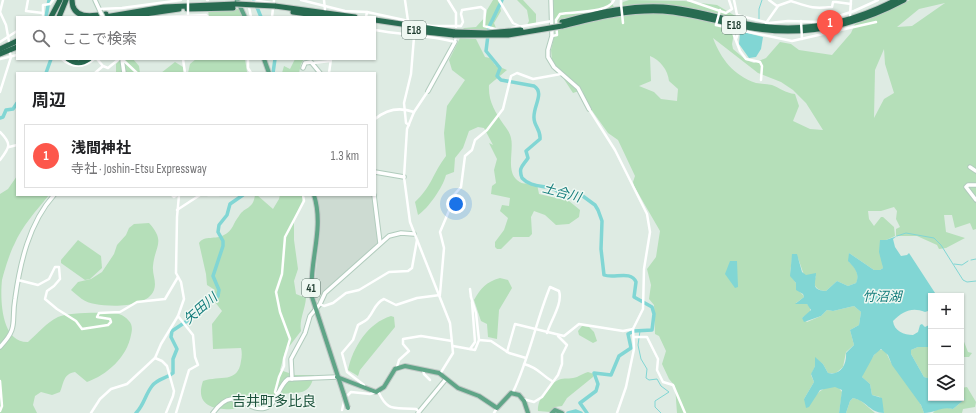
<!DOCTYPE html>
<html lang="ja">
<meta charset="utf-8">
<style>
body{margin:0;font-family:"Sofia Sans Condensed","Noto Sans JP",sans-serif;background:#f2f2f2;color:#202124}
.controls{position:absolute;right:12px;bottom:12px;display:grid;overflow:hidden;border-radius:0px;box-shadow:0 1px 3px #0004}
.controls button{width:36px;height:36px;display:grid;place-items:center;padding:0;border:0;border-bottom:1px solid #e0e0e0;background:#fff;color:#202124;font:20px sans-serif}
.you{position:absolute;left:456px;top:204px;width:14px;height:14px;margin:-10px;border:3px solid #fff;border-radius:50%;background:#1a73e8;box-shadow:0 0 0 6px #1a73e833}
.badge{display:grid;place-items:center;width:26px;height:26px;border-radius:50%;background:#fd574b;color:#fff;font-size:13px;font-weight:700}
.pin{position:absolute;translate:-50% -33px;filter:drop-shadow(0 1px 2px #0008)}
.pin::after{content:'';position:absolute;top:21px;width:14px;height:12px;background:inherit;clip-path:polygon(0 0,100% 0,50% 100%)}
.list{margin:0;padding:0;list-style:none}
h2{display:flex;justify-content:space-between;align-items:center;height:52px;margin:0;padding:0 16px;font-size:17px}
h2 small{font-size:13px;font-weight:400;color:#757577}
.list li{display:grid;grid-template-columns:26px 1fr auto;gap:12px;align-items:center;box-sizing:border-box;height:64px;margin:0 8px 8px;padding:0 8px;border:1px solid #e0e0e0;border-radius:0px}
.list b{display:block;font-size:15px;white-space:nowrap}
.list p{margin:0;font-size:13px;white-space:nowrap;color:#757577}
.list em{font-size:13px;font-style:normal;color:#757577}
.icon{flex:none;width:22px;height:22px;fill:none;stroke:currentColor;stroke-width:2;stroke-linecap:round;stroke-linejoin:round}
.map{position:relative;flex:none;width:976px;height:413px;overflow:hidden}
.search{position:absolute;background:#fff;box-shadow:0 1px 3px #0004;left:16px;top:16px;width:360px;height:44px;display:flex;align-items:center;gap:10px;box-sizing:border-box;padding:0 14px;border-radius:0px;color:#757577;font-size:15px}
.panel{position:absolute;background:#fff;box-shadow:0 1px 3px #0004;left:16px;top:72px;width:360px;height:124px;border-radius:0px}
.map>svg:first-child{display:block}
</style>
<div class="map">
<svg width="976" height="413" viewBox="0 0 976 413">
<rect width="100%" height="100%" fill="#deebe3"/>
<path fill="#cddbd2" d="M317,195h56l5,47 -19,21 -34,28 -6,10 -4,-1 -1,-11 7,-65z"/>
<g fill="#b5dfb9" fill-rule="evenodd">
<path d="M493,0h7l-1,2 2,9 -7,12 2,5 -4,3 -29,-2 1,-1 12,-1 10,-11 1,-6z"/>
<path d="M517,0h6l13,14v9l-9,2 2,-4 -2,-11z"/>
<path d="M553,0h57l4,7h5l4,-5 6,-2 55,1 33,4 20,12 -5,27 1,5 13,11 8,3 12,-5 14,-16 11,2 8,6 33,5 19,-22 4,-9 24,-9 31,-15h66v229l-3,1 -3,-7 -15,5 -3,-13h-8l2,17 19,6 -19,10 -7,1 -2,-4 -20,-9h-21v-7l4,-2 -4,-8 1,-8 -3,-4 -13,4h-13l1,8 5,7 7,-9h2l11,10 1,9 -9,4h-6l3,28 -3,2h-6l-25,-17v9c7,6 11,13 7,21l-8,3 -11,-5 -11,10c-6,0 -12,-3 -12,-10l2,-5 -12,-1 -6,-17 -6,-2c0,13 -5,16 4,27v5l7,7 1,2 -8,6 11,1 3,3v5l-8,6 5,4 14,-6 6,-6 6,1 21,-5 7,6 -2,13 -9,5 4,15 -8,7 -3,15 -7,6h-8l-5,-9 -8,-6v8l-4,9 3,7 -10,17 10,-1c6,-9 13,-12 24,-11l4,5 -3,21h-162l-2,-27 -6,-7 -7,-15 4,-13 -7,-15 -4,-2 -1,-29 -5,-6 2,-14 -4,-16 9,-12 4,-26 -26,-45 -1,-4 2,-6 -17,-36 -10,-7 -20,-28 -6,-15 -9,3 -21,-32 -1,-11 4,-17zM945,3l-33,23 -15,1 22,-18zM713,38l45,35 23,9 12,8 13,13 17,27 -13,-1 -17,-8 6,-15 -4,-12c-10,-1 -15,-6 -23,-9 -5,-1 -10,-1 -16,-2 -23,-8 -35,-24 -43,-45zM884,49l1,15 9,29 -10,6 -10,19 1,-48zM650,56c10,4 18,14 19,25l9,8 -1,12 -16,-2 -7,-7 -15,-6 12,-5z"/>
<path d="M239,9l3,8h-33l-1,-7z"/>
<path d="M460,38l16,1 9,18 5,1 5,7 12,5 -18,15c-1,16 6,27 15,40 3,4 6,8 7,13 3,12 -5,33 6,42 6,6 13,2 20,4l2,10 30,7 11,9 -1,7 -10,7 -13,1 -11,-10 -11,-4 -3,6 1,17 -3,3h-16l-12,12h-4l-2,-2v-5l9,-12 4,-12 -8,-7 2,-6 7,1 1,-8 -19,-4 1,-8 4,-3 -2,-13 3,-11 -8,-16 4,2 -9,-17 -6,-1 -9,4 -6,17 -8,10 -1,14 -8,3c-3,12 -18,34 -28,40l-3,-13c17,-16 18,-29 31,-46l-2,-23 3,-27 18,-26 -13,-10 -3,-10z"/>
<path d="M121,59h12l6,7 1,7h-24v-9z"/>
<path d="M196,59h49l2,13 -59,1 2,-9z"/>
<path d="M295,59h9l-3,5 -2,9h-17l2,-7 6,3z"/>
<path d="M175,62l8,5 1,6h-23z"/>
<path d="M17,176v19h32c-13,16 -27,31 -35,50 -4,7 -10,27 -12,35 -2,19 -1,63 26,62 9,-8 19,-20 30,-25 11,-5 49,-5 61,-3 3,1 8,4 10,7 4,4 3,10 2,14 -4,22 -24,40 -44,47l-12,-10c-12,2 -11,11 -15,20l-8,3 -11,-3 -6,4 -2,9 4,8h-37v-219l8,-5z"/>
<path d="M255,195h2l16,14 6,-10 1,-4h25l-11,24v21l4,29 -4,12 2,13 10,4c-1,12 -7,22 -5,33l-16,21 -5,18 15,5h19c-5,25 -19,14 -37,21 -5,2 -10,9 -16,10 -5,0 -10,-5 -15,-6l-11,9c-19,1 -41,-2 -32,-28 17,-6 35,3 38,-20 1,-5 1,-9 0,-13l-28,1 -1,-25 10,-13 -11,-14 4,-7 -8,-5 -1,-11 -7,-31c5,-8 17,-3 25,-8 9,-4 9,-12 15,-19 6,-10 14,-6 16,-21z"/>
<path d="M149,223c17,19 6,22 4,43 -1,8 4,16 1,24 -7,18 -43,17 -59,14 -10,-1 -17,-8 -24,-14l7,-8 13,-3 11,-7 12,-18 3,-9 9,-10 3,-7 5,-4z"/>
<path d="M78,240l23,16 1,12 -12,11 -5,1 -24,-17v-3z"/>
<path d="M500,278l8,2 4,8 -13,22 -2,29 -9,-2 -1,-13 -6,-3 -7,-21c7,-12 12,-18 26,-22z"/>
<path d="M391,316l3,1 1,10 -35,43 -2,6 -10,-6c5,-23 20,-47 43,-54z"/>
<path d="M582,326l7,1 5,5 3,9 -4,2 -14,-8 -1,-4z"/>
<path d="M961,334l7,18 4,1 -3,4h-8z"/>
<path d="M918,347h13v32l-7,-2 -13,-23v-4z"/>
<path d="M878,350h5c6,4 5,10 10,15 11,14 26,31 31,48h-40l-4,-16 -8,-2 -2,-11 -8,-7 3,-10z"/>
<path d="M588,372l6,2 -1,3 -26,21 -5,8 -7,1 -5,5 -12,-1c-1,-12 12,-29 23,-32 5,-1 11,0 16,-2 4,-2 7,-4 11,-5z"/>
<path d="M967,387l9,15 -1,5 -12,2 -1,4h-29c5,-7 13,-6 20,-4l12,-10 -4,-2v-9z"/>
<path d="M853,398l7,2 15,13h-29l4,-12z"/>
</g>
<g fill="#81d6d4">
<path d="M743,32l20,5 -2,12 -5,8 -7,1 -10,-14 1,-11z"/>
<path d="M897,236l-4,3 2,8 6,9 6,-1 2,-2 28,43h-6v14l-6,2c-13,-5 -22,-1 -32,9 1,10 11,14 20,14l5,-3 2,-7 2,-1 3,3 6,-3v23h-13l-7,3v4l13,23 7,2v19l19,3 12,-4 3,2 -12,10c-12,-3 -18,4 -29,4l-3,-8 -29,-40 -4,-10 -7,-6 -7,6 -12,22 8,7 2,11 10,3 2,15c-14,0 -17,-12 -31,-15l-3,3 -4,12h-7l3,-23 -7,-3 -15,3 -11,17 -3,1 -2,-9 10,-17 -3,-8 4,-8v-9l8,7 5,9c13,3 19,-9 18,-20l8,-8 -4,-15 9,-5 2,-13 -7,-6 -21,5 -6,-1 -6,6 -17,6 -2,-4 9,-8 -4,-6h-12l9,-7 -1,-3 -7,-4v-7l-6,-7 2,-22h5l5,18 4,3 10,-2c0,10 -6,17 10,18l11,-10 11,5 8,-3c4,-9 -1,-15 -8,-22l1,-8 25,17h6l3,-2 -4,-16 1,-12h6z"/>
<path d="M730,261h7l1,26 -3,1 -10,-14z"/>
</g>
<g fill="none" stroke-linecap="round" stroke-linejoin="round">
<g stroke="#81d6d4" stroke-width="1">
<path d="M759,19v-10l3,-9"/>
<path d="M897,236l9,-3 28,5 7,7 22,35 4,2 9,-1"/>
<path d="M971,260l5,-1"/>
<path d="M954,264l8,1 6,-4"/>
<path d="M640,331l-2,14 3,14 6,10 -1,9 3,2 8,-1 4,7 8,6 -14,9v6l6,6"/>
</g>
<g stroke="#81d6d4" stroke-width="3.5">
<path d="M254,0l7,17"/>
<path d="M502,0l-13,27 -3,24 14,17 -3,8 4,4 33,6c11,7 -1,20 0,32 0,8 7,12 6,21l-14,12 2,7c-5,8 -10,9 -6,20 11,12 29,5 39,16h19l15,11 3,5 4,11 -1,28 3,26c10,4 27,-5 32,7l-2,15 18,10 2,7 -2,16 -18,1 -6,3 3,14 -12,8 -8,19 -17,-2 4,11 -2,7 -16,12 7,10"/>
<path d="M46,17l3,-17"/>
<path d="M46,73l5,-14"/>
<path d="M273,73l2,-14"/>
<path d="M0,118l3,-1 3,-7 7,-1 4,-6"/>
<path d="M136,413c8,-8 9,-18 16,-27 6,-8 14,-7 21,-13v-14l4,-10 -6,-12 1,-6 18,-12 5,-6 23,-17 1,-6 -6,-14 10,-30v-5l-5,-9 1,-7 8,-10 3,-11 13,-9"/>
<path d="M568,413l8,-2 5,2"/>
</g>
<defs>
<g id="secondary">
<path d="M95,0l5,11"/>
<path d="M551,0l1,36 -4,14v7l6,10 24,21 11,21"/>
<path d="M122,59l2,14"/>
<path d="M303,68l2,-5 6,-1 9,11"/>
<path d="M428,91l27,-49"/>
<path d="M970,167l6,4"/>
<path d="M375,172l29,5"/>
<path d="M976,185h-8l-2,2 10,13"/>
<path d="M374,195l6,48"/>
<path d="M0,347c19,-20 11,-24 15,-48 5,-36 14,-76 39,-104"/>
<path d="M292,379l-1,-20 14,-26 5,-17 10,-12 5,-11 64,-57 12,-3 13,1"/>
<path d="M213,413c23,-31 32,0 52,-5 12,-3 13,-22 23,-29l49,-2"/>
<path d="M418,413l28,-34"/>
</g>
<g id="primary">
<path d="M237,0l8,17"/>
<path d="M264,59l5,14"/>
<path d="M314,195c11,35 -6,68 -2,102l32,98"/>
<path d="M337,377l39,15 8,-5 11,-18 10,-3 34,7 19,15 21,8 18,12 14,-15 8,2 5,6 4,12"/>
<path d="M552,413l3,-3 7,3"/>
</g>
<g id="highway">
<path d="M72,0c0,20 21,16 34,14"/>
<path d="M275,6l80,11"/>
<path d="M187,9l46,-1"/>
<path d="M293,12l37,5"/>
<path d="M51,17l9,-17"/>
<path d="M59,17l7,-17"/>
<path d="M105,17l59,-10 72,-3"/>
<path d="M124,17l55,-8"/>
<path d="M375,20l80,12"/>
<path d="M562,22c33,-8 66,-17 101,-15 29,2 56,11 84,17 52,10 103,0 149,-24"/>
<path d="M562,26c33,-8 66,-17 101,-15 29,2 55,11 83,16 56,11 109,-1 158,-27"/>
<path d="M425,32l29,3"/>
<path d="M0,49l17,-8"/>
<path d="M0,54l17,-7"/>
<path d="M68,59c7,5 14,5 21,0"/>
</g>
</defs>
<use href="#secondary" stroke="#b1ccbd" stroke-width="5.5"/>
<use href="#primary" stroke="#c0c8c5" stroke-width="6"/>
<use href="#highway" stroke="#c0c8c5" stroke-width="7"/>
<g stroke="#fff" stroke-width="2.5">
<path d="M3,0l-3,12 6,13 3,17"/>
<path d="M28,0l-2,11 17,2"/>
<path d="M207,0h1"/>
<path d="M301,0l44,11 22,1 65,14h29l2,-4 -2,-8 1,-4 19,-3 4,3 -1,16 15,4"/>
<path d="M324,0l1,10"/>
<path d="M405,0l3,21"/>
<path d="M448,0l8,13v14"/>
<path d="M499,0l14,23 8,4"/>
<path d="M621,0v4"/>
<path d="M688,0l38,13 6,-4 -3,-9"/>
<path d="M734,0l3,15 32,8 19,-2 32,1 34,-11 24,-11"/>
<path d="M769,0l8,6 14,-5c18,6 21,8 41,6l1,-5h3l15,2"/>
<path d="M99,9l23,-1 59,-8"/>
<path d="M850,16l1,-16"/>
<path d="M43,17v-12l7,-1 3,-4"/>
<path d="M160,17l46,-2 2,2"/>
<path d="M251,17l-2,-10 3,-5 7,-1 13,2"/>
<path d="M272,17l2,-17"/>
<path d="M366,17l1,-5"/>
<path d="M766,23l12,-17"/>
<path d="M716,25l13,3 3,2 8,21 6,8 14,3 2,4 -1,14"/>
<path d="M512,28l40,-7"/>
<path d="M375,30c27,5 54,5 80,12l1,-8"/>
<path d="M552,36l5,-1 -1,-15 4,-6c14,-3 48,0 54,-14"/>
<path d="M736,39l3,-9 53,11 84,-19"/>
<path d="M0,42l17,-11"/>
<path d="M0,59l17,-4"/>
<path d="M62,59c10,9 22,9 32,0"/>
<path d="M97,59l6,7 5,2 11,-9"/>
<path d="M122,59l15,14"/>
<path d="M183,59l2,14"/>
<path d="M248,59v9l3,5"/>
<path d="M313,63l17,-2"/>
<path d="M95,73l8,-7"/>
<path d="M329,73l2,-14"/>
<path d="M428,91l-14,21 -7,17 -3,48 6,45 40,101 3,30 -13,21"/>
<path d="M0,92l11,-35 -1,-4"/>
<path d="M589,109l26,41 32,64 3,18 -6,37 -1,40 -10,20 1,20 -8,38 -9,26"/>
<path d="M375,119c12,-10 25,-12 39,-7"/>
<path d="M409,125l-3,-2 -2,-20 7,-29 3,-37"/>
<path d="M0,132c12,12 10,15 0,28"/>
<path d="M9,147l8,-2"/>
<path d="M172,195l2,2 3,-2"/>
<path d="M208,195h11"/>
<path d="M177,210l23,-15"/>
<path d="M18,280l20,5 11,-6 6,-12h4l1,12 -6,7 -7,5 -2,8 12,10 19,12 6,8 26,-4 3,-3 -1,-3 -13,-2 2,-4 21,-1 17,-10 28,-3 13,-22"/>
<path d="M470,289l1,8"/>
<path d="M440,294l4,-46 -4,-16 11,-26 2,-10 8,-9 4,-31 7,-6 3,-10 12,-10 16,-21 8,-33 6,-3 16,6 28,-5"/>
<path d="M320,304l4,2 9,-3 13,-10 13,-3 30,-18 19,-1 4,-3 5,-28"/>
<path d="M634,337h13l11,22 -1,11 6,12 10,3 12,28"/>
<path d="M479,340l12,1 18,12 17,5"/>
<path d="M453,346l22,4 4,-10 -3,-27 -5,-16"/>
<path d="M470,349l5,-7 -3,-40"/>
<path d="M507,352l8,-28 49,12 15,-12 44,7 10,-2"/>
<path d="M155,358l7,3 5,5 7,25 -1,5 -7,17"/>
<path d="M524,364c15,4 16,10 28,17"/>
<path d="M397,367l2,-7 10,-9 -6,-7v-5l18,-3 31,5"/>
<path d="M423,370l1,4 6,6"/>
<path d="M0,381l2,25 -2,5"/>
<path d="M364,387v-2l-17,-13 -5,-19 11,-13 5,-15c4,-3 9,-4 11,-8 5,-6 6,-14 15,-18l12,6 21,-7 23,-3"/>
<path d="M378,391c10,22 16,16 38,18l3,3"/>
<path d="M513,392c16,-33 23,-71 37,-105l9,4c4,12 -8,29 -12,42"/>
<path d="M277,394l-2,-2 4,-15 5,-11v-7l6,-20 -10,-27 -4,-20 6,-18 3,-37 19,-36 -1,-6"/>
<path d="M523,399l11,3 8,-5 16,-22 4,-11v-9l5,-10 -9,-9"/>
<path d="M342,410l3,-12 6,-6 19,2 6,-2"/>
<path d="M91,413l9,-14 11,-10 16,-5 28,-26 6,-14 17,-28 6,-17 -3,-17 -5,-9 1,-56 2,-22"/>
<path d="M176,413l13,-43 9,-5 -3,-8 -2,-22 -15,-19"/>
<path d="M494,413l3,-5"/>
</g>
<use href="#secondary" stroke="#fff" stroke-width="3.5"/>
<use href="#primary" stroke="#5fa587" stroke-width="4"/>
<use href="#highway" stroke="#286b51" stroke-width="5"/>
<defs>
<path id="secondary-bridge" d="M100,11l3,6"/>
<path id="primary-bridge" d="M344,395l4,13"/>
<g id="highway-bridge">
<path d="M236,4l39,2"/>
<path d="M455,32l32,1 34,-3"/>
<path d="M454,35h54l54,-9"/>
</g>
</defs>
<use href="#secondary-bridge" stroke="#b1ccbd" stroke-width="5.5" stroke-linecap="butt"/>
<use href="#primary-bridge" stroke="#c0c8c5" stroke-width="6" stroke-linecap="butt"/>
<use href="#highway-bridge" stroke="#c0c8c5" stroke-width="7" stroke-linecap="butt"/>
<g stroke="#fff" stroke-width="2.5">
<path d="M188,1v13"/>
<path d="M621,4l2,19"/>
<path d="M801,21l1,18"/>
<path d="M716,25l4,-15"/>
<path d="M406,34l2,-13"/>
</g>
<use href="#secondary-bridge" stroke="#fff" stroke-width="3.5"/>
<use href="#primary-bridge" stroke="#5fa587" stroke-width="4"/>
<use href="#highway-bridge" stroke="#286b51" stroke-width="5"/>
</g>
<g text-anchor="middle" stroke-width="3" stroke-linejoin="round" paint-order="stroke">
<g fill="#eff8f2" stroke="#5d746a" stroke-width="1">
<rect x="722" y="16" width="24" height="18" rx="3"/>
<rect x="402" y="21" width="24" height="18" rx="3"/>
<rect x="302" y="279" width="18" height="18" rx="3"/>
</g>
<g font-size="11" font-weight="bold" fill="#1e3c2f">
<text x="734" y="29">E18</text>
<text x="414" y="34">E18</text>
<text x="311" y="292">41</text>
</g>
<g font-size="13" font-style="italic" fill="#147d7c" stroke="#eff8f2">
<text transform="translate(562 192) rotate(15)" y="5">土合川</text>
<text x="882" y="301">竹沼湖</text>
<text transform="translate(200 308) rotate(-41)" y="5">矢田川</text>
</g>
<g font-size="14" fill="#195039" stroke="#eff8f2">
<text x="274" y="406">吉井町多比良</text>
</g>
</g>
</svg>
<div class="controls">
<button>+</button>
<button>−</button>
<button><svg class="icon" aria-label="layers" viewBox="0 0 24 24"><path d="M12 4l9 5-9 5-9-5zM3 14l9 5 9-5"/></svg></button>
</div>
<div class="you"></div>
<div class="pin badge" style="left:830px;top:43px">1</div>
<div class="search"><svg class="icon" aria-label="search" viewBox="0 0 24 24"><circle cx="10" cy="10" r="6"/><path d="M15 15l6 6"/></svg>ここで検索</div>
<section class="panel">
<h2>周辺<small></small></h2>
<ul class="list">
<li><span class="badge">1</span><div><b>浅間神社</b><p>寺社 · Joshin-Etsu Expressway</p></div><em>1.3 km</em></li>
</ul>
</section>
</div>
